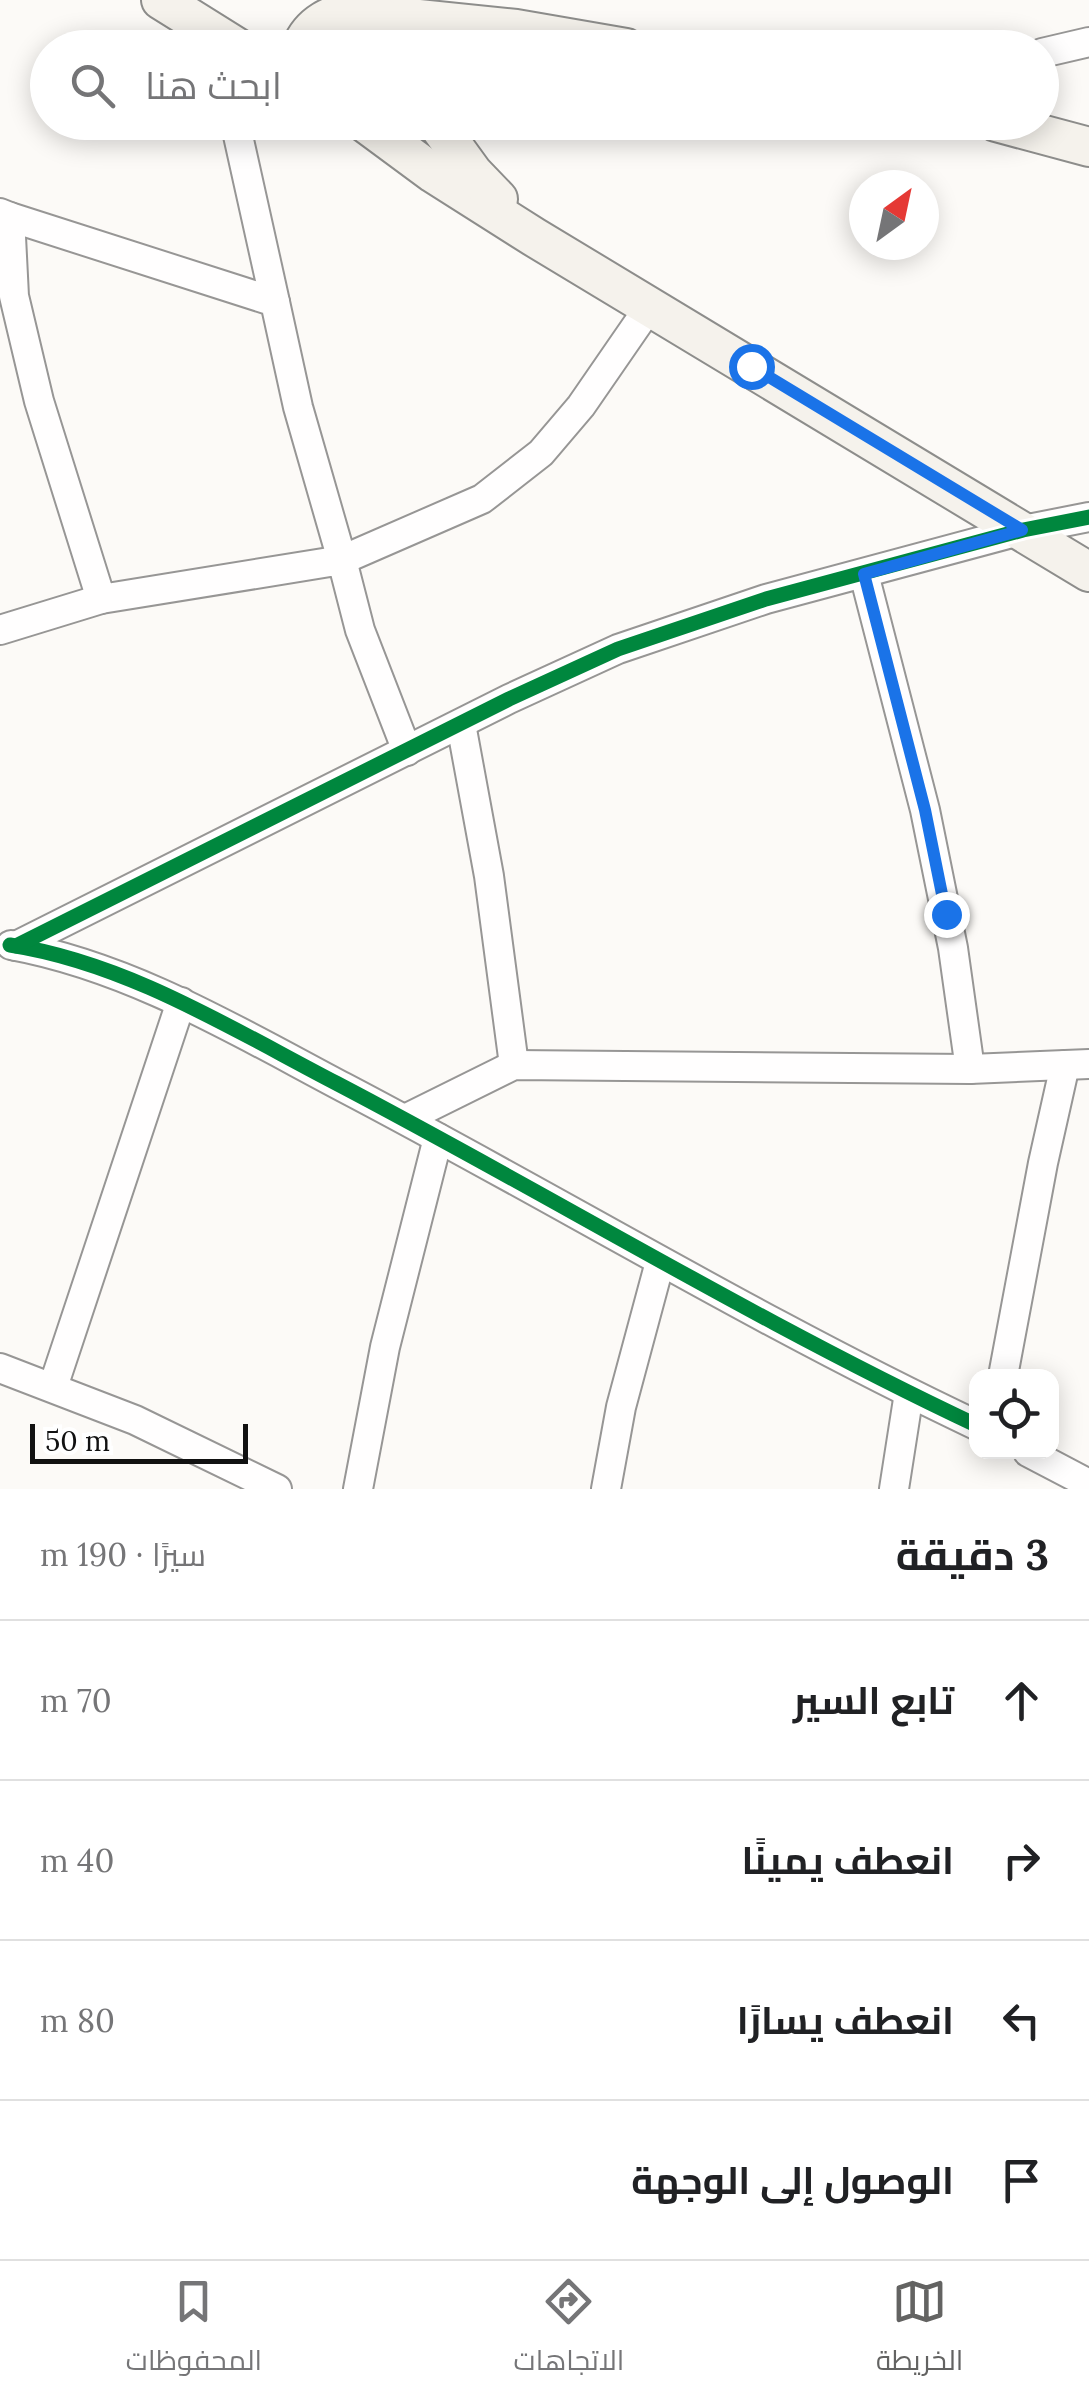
<!DOCTYPE html>
<html lang="ar">
<meta charset="utf-8">
<style>
body{margin:0;font-family:Lora,Cairo,serif;background:#f2f2f2;color:#202124;direction:rtl}
.controls{position:absolute;right:30px;bottom:30px;display:grid;overflow:hidden;border-radius:20px;box-shadow:0 5px 25px #0003}
.controls button{width:90px;height:90px;display:grid;place-items:center;padding:0;border:0;border-bottom:2px solid #e0e0e0;background:#fff;color:#202124;font:50px sans-serif}
.compass{position:absolute;left:849px;top:170px;width:90px;height:90px;border-radius:50%;background:#fff;box-shadow:0 5px 25px #0003;rotate:33deg}
.scale{position:absolute;left:30px;bottom:25px;width:218px;box-sizing:border-box;padding-left:10px;border:5px solid #111;border-top:0;font-size:28px;line-height:35px;white-space:nowrap;color:#111;-webkit-text-stroke:8px #fff;paint-order:stroke}
.stop{position:absolute;width:30px;height:30px;margin:-22px;border:8px solid #1a73e8;border-radius:50%;background:#fff}
.stop.end{background:#1a73e8;border-color:#fff;box-shadow:0 2px 10px #0008}
.list{margin:0;padding:0;list-style:none}
h2{display:flex;justify-content:space-between;align-items:center;height:130px;margin:0;padding:0 40px;font-size:42px}
h2 small{font-size:32px;font-weight:400;color:#757577}
.list li{display:grid;grid-template-columns:65px 1fr auto;gap:30px;align-items:center;box-sizing:border-box;height:160px;padding:0 40px;border-top:2px solid #e0e0e0}
.list b{display:block;font-size:38px;white-space:nowrap}
.list em{font-size:32px;font-style:normal;color:#757577}
.icon{flex:none;width:55px;height:55px;fill:none;stroke:currentColor;stroke-width:2;stroke-linecap:round;stroke-linejoin:round}
.map{position:relative;flex:none;width:1089px;height:1489px;overflow:hidden;direction:ltr}
.search{position:absolute;background:#fff;box-shadow:0 5px 25px #0003;left:30px;right:30px;top:30px;height:110px;display:flex;align-items:center;gap:25px;box-sizing:border-box;padding:0 35px;border-radius:55px;color:#757577;font-size:38px}
.sheet{height:770px;background:#fff}
nav{display:flex;justify-content:space-around;align-items:center;box-sizing:border-box;height:140px;border-top:2px solid #e0e0e0;background:#fff;font-size:28px;color:#757577}
nav a{display:grid;justify-items:center;gap:5px}
nav .on{color:#636362}
.map>svg:first-child{display:block}
</style>
<div class="map">
<svg width="1089" height="1489" viewBox="0 0 1089 1489">
<rect width="100%" height="100%" fill="#fcfaf7"/>
<g fill="none" stroke-linecap="round" stroke-linejoin="round">
<defs>
<g id="minor">
<path d="M1042,53l47,-11"/>
<path d="M235,122l40,180"/>
<path d="M0,213l10,4 4,79 25,105 62,198 241,-39 18,70 47,121"/>
<path d="M10,217l265,85 23,105 44,153 140,-61 59,-46 40,-47 69,-100"/>
<path d="M864,574l61,236 28,138 17,121"/>
<path d="M0,630l101,-31"/>
<path d="M461,724l28,152 25,189"/>
<path d="M11,945c120,22 226,86 332,142 212,111 417,236 633,338"/>
<path d="M16,946l493,-247 109,-50 148,-50 257,-69 66,-13"/>
<path d="M405,1119l109,-54 456,4 119,-5"/>
<path d="M0,1368l135,52 142,69"/>
<path d="M1003,1376l40,-213 22,-98"/>
<path d="M53,1387l128,-385"/>
<path d="M1028,1452l61,32"/>
<path d="M358,1489l27,-142 53,-209"/>
<path d="M606,1489l15,-82 39,-145"/>
<path d="M894,1489l15,-96"/>
</g>
<g id="secondary">
<path d="M161,0l77,48"/>
<path d="M390,16l126,13 110,19"/>
<path d="M301,48c18,-48 91,-48 110,0"/>
<path d="M364,122l69,51 101,64 555,335"/>
<path d="M436,122l37,51 25,26"/>
<path d="M996,122l93,25"/>
</g>
</defs>
<use href="#minor" stroke="#979695" stroke-width="32"/>
<use href="#secondary" stroke="#8d8d8b" stroke-width="42"/>
<use href="#minor" stroke="#fffefe" stroke-width="28"/>
<use href="#secondary" stroke="#f5f2ec" stroke-width="38"/>
<defs>
<g id="cycleway">
<path d="M10,945c117,18 222,84 326,138 214,112 421,239 640,342"/>
<path d="M16,946l493,-247 109,-50 148,-50 257,-69 66,-13"/>
</g>
</defs>
<use href="#cycleway" stroke="#fff" stroke-width="21"/>
<use href="#cycleway" stroke="#00873e" stroke-width="15"/>
</g>
<g fill="none" stroke-linecap="round" stroke-linejoin="round">
<path stroke="#1a73e8" stroke-width="12" d="M751,366l271,164 -158,44 61,236 21,104"/>
</g>
</svg>
<div class="controls">
<button><svg class="icon" aria-label="locate" viewBox="0 0 24 24"><circle cx="12" cy="12" r="6"/><path d="M12 2v4M12 18v4M2 12h4M18 12h4"/></svg></button>
</div>
<svg class="compass" viewBox="-18 -18 36 36"><path d="M0-13l5 13h-10z" fill="#e53935"/><path d="M0 13l5-13h-10z" fill="#757577"/></svg>
<div class="scale">50 m</div>
<div class="stop" style="left:751px;top:366px"></div>
<div class="stop end" style="left:946px;top:914px"></div>
<div class="search"><svg class="icon" aria-label="search" viewBox="0 0 24 24"><circle cx="10" cy="10" r="6"/><path d="M15 15l6 6"/></svg>ابحث هنا</div>
</div>
<section class="sheet">
<h2>3 دقيقة<small>سيرًا · 190 m</small></h2>
<ul class="list">
<li><svg class="icon" aria-label="ahead" viewBox="0 0 24 24"><path d="M12 20V5M6 11l6-6 6 6"/></svg><div><b>تابع السير</b></div><em>70 m</em></li>
<li><svg class="icon" aria-label="right" viewBox="0 0 24 24"><path d="M7 20v-9h11M14 6l5 5-5 5"/></svg><div><b>انعطف يمينًا</b></div><em>40 m</em></li>
<li><svg class="icon" aria-label="left" viewBox="0 0 24 24"><path d="M17 20v-9H6M10 6l-5 5 5 5"/></svg><div><b>انعطف يسارًا</b></div><em>80 m</em></li>
<li><svg class="icon" aria-label="arrive" viewBox="0 0 24 24"><path d="M6 21V4h12l-3 4 3 4H6"/></svg><div><b>الوصول إلى الوجهة</b></div></li>
</ul>
</section>
<nav>
<a class="on"><svg class="icon" aria-label="map" viewBox="0 0 24 24"><path d="M3 6l6-2 6 2 6-2v14l-6 2-6-2-6 2zM9 4v14M15 6v14"/></svg>الخريطة</a>
<a><svg class="icon" aria-label="directions" viewBox="0 0 24 24"><path d="M12 3l9 9-9 9-9-9zM9 14v-3h6M13 9l2 2-2 2"/></svg>الاتجاهات</a>
<a><svg class="icon" aria-label="saved" viewBox="0 0 24 24"><path d="M7 4h10v16l-5-4-5 4z"/></svg>المحفوظات</a>
</nav>
